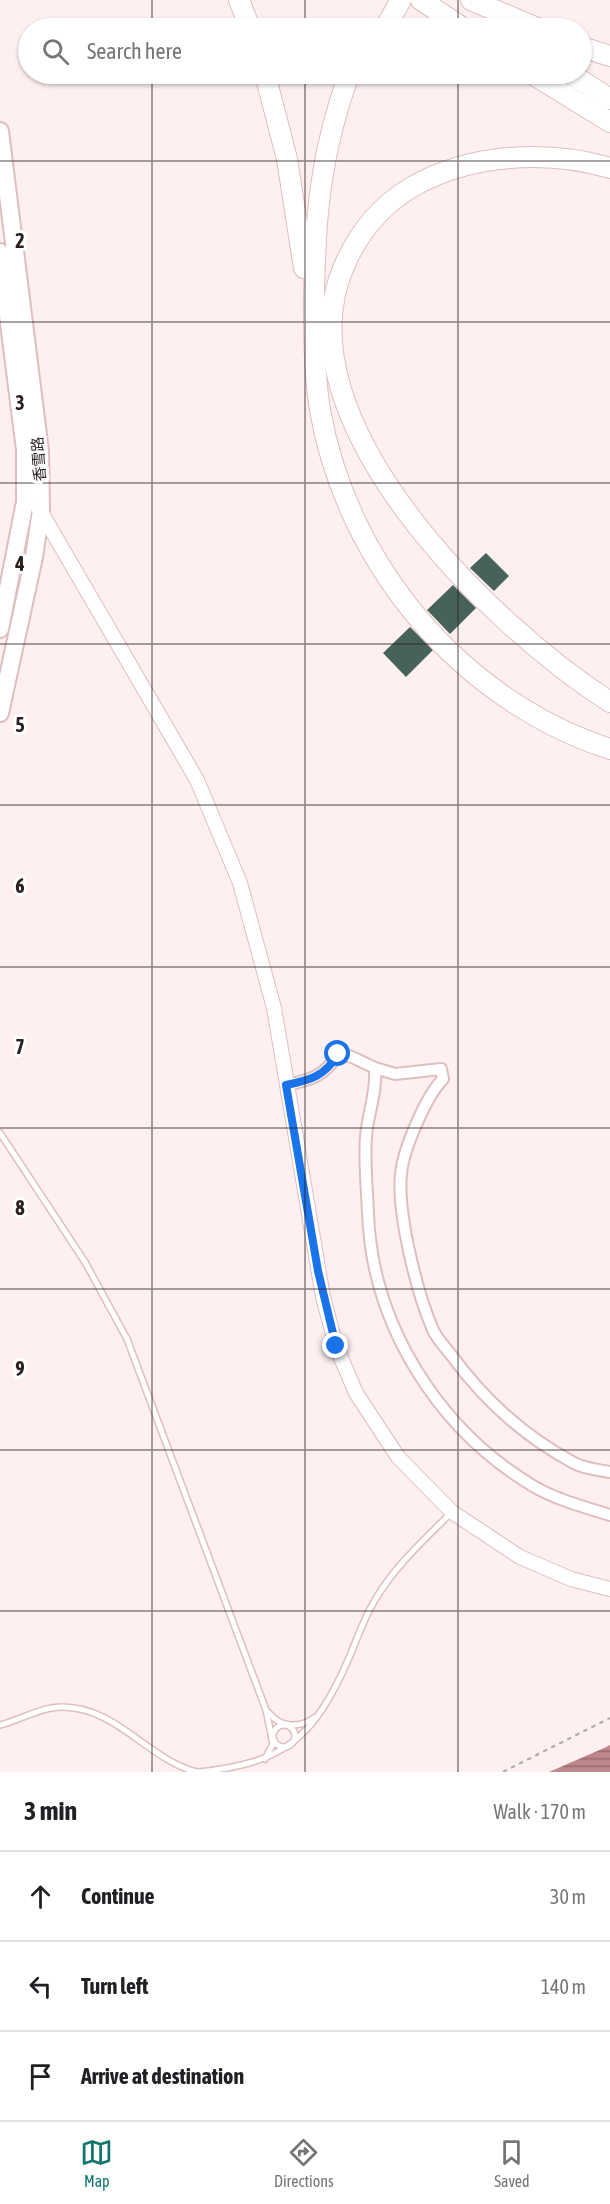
<!DOCTYPE html>
<meta charset="utf-8">
<style>
body{margin:0;font-family:"Asap Condensed","Noto Sans SC",sans-serif;background:#f2f2f2;color:#202124}
.stop{position:absolute;width:18px;height:18px;margin:-14px;border:4px solid #1a73e8;border-radius:50%;background:#fff}
.stop.end{background:#1a73e8;border-color:#fff;box-shadow:0 2px 6px #0008}
.list{margin:0;padding:0;list-style:none}
h2{display:flex;justify-content:space-between;align-items:center;height:78px;margin:0;padding:0 24px;font-size:26px}
h2 small{font-size:20px;font-weight:400;color:#757577}
.list li{display:grid;grid-template-columns:39px 1fr auto;gap:18px;align-items:center;box-sizing:border-box;height:90px;padding:0 24px;border-top:2px solid #e0e0e0}
.list b{display:block;font-size:22px;white-space:nowrap}
.list em{font-size:20px;font-style:normal;color:#757577}
.icon{flex:none;width:33px;height:33px;fill:none;stroke:currentColor;stroke-width:2;stroke-linecap:round;stroke-linejoin:round}
.map{position:relative;flex:none;width:610px;height:1772px;overflow:hidden}
.search{position:absolute;background:#fff;box-shadow:0 2px 4px #0004;left:18px;right:18px;top:18px;height:66px;display:flex;align-items:center;gap:15px;box-sizing:border-box;padding:0 21px;border-radius:33px;color:#757577;font-size:22px}
.sheet{height:348px;background:#fff}
nav{display:flex;justify-content:space-around;align-items:center;box-sizing:border-box;height:84px;border-top:2px solid #e0e0e0;background:#fff;font-size:16px;color:#757577}
nav a{display:grid;justify-items:center;gap:3px}
nav .on{color:#0f766e}
.map>svg:first-child{display:block}
</style>
<div class="map">
<svg width="610" height="1772" viewBox="0 0 610 1772">
<defs>
<pattern id="water-rules" width="6" height="5" patternUnits="userSpaceOnUse" patternTransform="scale(1.5)"><rect width="6" height="5" fill="#bc868b"/><path d="M0 2.5h6" fill="none" stroke="#996d71"/></pattern>
</defs>
<rect width="100%" height="100%" fill="#fef0f1"/>
<path fill="url(#water-rules)" d="M610,1745v27h-61l55,-24z"/>
<g fill="#476359">
<path d="M486,553l23,23 -15,15 -24,-23z"/>
<path d="M453,585l23,23 -26,26 -23,-24z"/>
<path d="M410,627l23,23 -27,27 -23,-24z"/>
</g>
<g fill="none" stroke-linecap="round" stroke-linejoin="round">
<defs>
<g id="service">
<path d="M0,1133l85,129 42,77 139,371 7,34 -8,15"/>
<path d="M269,1713c12,15 30,15 45,5"/>
<circle cx="284" cy="1736" r="11"/>
<path d="M0,1725c20,-5 41,-18 62,-18 55,0 86,53 135,65"/>
<path d="M199,1772c86,-9 115,-34 150,-114 8,-19 15,-40 26,-58 20,-34 49,-60 76,-87"/>
</g>
<g id="minor">
<path d="M375,1068l20,6 46,-5 2,10c-17,17 -40,71 -42,95 -4,40 16,119 32,156 4,9 13,18 19,26 33,45 73,81 122,107 11,6 25,7 36,9"/>
<path d="M286,1085c25,-5 39,-9 52,-31l14,3 23,11c2,24 -7,45 -9,68 -2,24 1,52 2,77 4,112 70,216 165,273 24,14 51,21 77,29"/>
</g>
<path id="tertiary" d="M38,507l159,273 43,103 34,125 49,289 13,49 20,47 42,64 54,55 68,45 51,22 39,10"/>
<g id="primary">
<path d="M0,131l40,320 1,59 -7,47 -34,156"/>
<path d="M0,252l25,198v52l-25,127"/>
</g>
<g id="motorway">
<path d="M239,0l11,28"/>
<path d="M421,0l42,28"/>
<path d="M471,0l66,28"/>
<path d="M385,28l16,-28"/>
<path d="M582,47l28,9"/>
<path d="M265,74l22,85 17,109"/>
<path d="M349,74c-28,78 -34,140 -35,222 0,38 0,76 6,114 27,154 140,290 290,339"/>
<path d="M532,74l78,48"/>
<path d="M571,74l39,25"/>
<path d="M610,168c-63,-19 -141,-14 -198,19 -30,18 -53,45 -67,77 -70,155 148,363 265,438"/>
</g>
</defs>
<use href="#service" stroke="#debec0" stroke-width="8"/>
<use href="#minor" stroke="#debec0" stroke-width="14"/>
<use href="#tertiary" stroke="#debec0" stroke-width="16"/>
<use href="#primary" stroke="#debec0" stroke-width="20"/>
<use href="#motorway" stroke="#debec0" stroke-width="22"/>
<path stroke="#b2a5a6" stroke-width="2" stroke-dasharray="4.5 4.5" stroke-linecap="butt" d="M503,1772l107,-54"/>
<use href="#service" stroke="#fff" stroke-width="5"/>
<use href="#minor" stroke="#fff" stroke-width="10"/>
<use href="#tertiary" stroke="#fff" stroke-width="14"/>
<use href="#primary" stroke="#fff" stroke-width="16"/>
<use href="#motorway" stroke="#fff" stroke-width="20"/>
</g>
<g fill="none" stroke-linecap="round" stroke-linejoin="round">
<path stroke="#1a73e8" stroke-width="8" d="M336,1346l-18,-75 -32,-186c25,-5 39,-9 52,-31"/>
</g>
<path fill="none" stroke="#2b1f20" stroke-width="1.5" stroke-opacity="0.55" d="M152,0v28M305,0v28M458,0v28M152,74v1698M305,74v1698M458,74v1698M0,161h610M0,322h610M0,483h610M0,644h610M0,805h610M0,967h610M0,1128h610M0,1289h610M0,1450h610M0,1611h610"/>
<g text-anchor="middle" stroke-width="6" stroke-linejoin="round" paint-order="stroke">
<g font-size="15" fill="#2b1f20" stroke="#fff">
<text transform="translate(39 459) rotate(-94)" y="5">香雪路</text>
</g>
</g>
<g font-size="20" text-anchor="middle" font-weight="bold" fill="#2b1f20" stroke="#fff" stroke-width="6" stroke-linejoin="round" paint-order="stroke">
<text x="20" y="248">2</text>
<text x="20" y="410">3</text>
<text x="20" y="571">4</text>
<text x="20" y="732">5</text>
<text x="20" y="893">6</text>
<text x="20" y="1054">7</text>
<text x="20" y="1215">8</text>
<text x="20" y="1376">9</text>
</g>
</svg>
<div class="stop" style="left:338px;top:1054px"></div>
<div class="stop end" style="left:336px;top:1346px"></div>
<div class="search"><svg class="icon" aria-label="search" viewBox="0 0 24 24"><circle cx="10" cy="10" r="6"/><path d="M15 15l6 6"/></svg>Search here</div>
</div>
<section class="sheet">
<h2>3 min<small>Walk · 170 m</small></h2>
<ul class="list">
<li><svg class="icon" aria-label="ahead" viewBox="0 0 24 24"><path d="M12 20V5M6 11l6-6 6 6"/></svg><div><b>Continue</b></div><em>30 m</em></li>
<li><svg class="icon" aria-label="left" viewBox="0 0 24 24"><path d="M17 20v-9H6M10 6l-5 5 5 5"/></svg><div><b>Turn left</b></div><em>140 m</em></li>
<li><svg class="icon" aria-label="arrive" viewBox="0 0 24 24"><path d="M6 21V4h12l-3 4 3 4H6"/></svg><div><b>Arrive at destination</b></div></li>
</ul>
</section>
<nav>
<a class="on"><svg class="icon" aria-label="map" viewBox="0 0 24 24"><path d="M3 6l6-2 6 2 6-2v14l-6 2-6-2-6 2zM9 4v14M15 6v14"/></svg>Map</a>
<a><svg class="icon" aria-label="directions" viewBox="0 0 24 24"><path d="M12 3l9 9-9 9-9-9zM9 14v-3h6M13 9l2 2-2 2"/></svg>Directions</a>
<a><svg class="icon" aria-label="saved" viewBox="0 0 24 24"><path d="M7 4h10v16l-5-4-5 4z"/></svg>Saved</a>
</nav>
